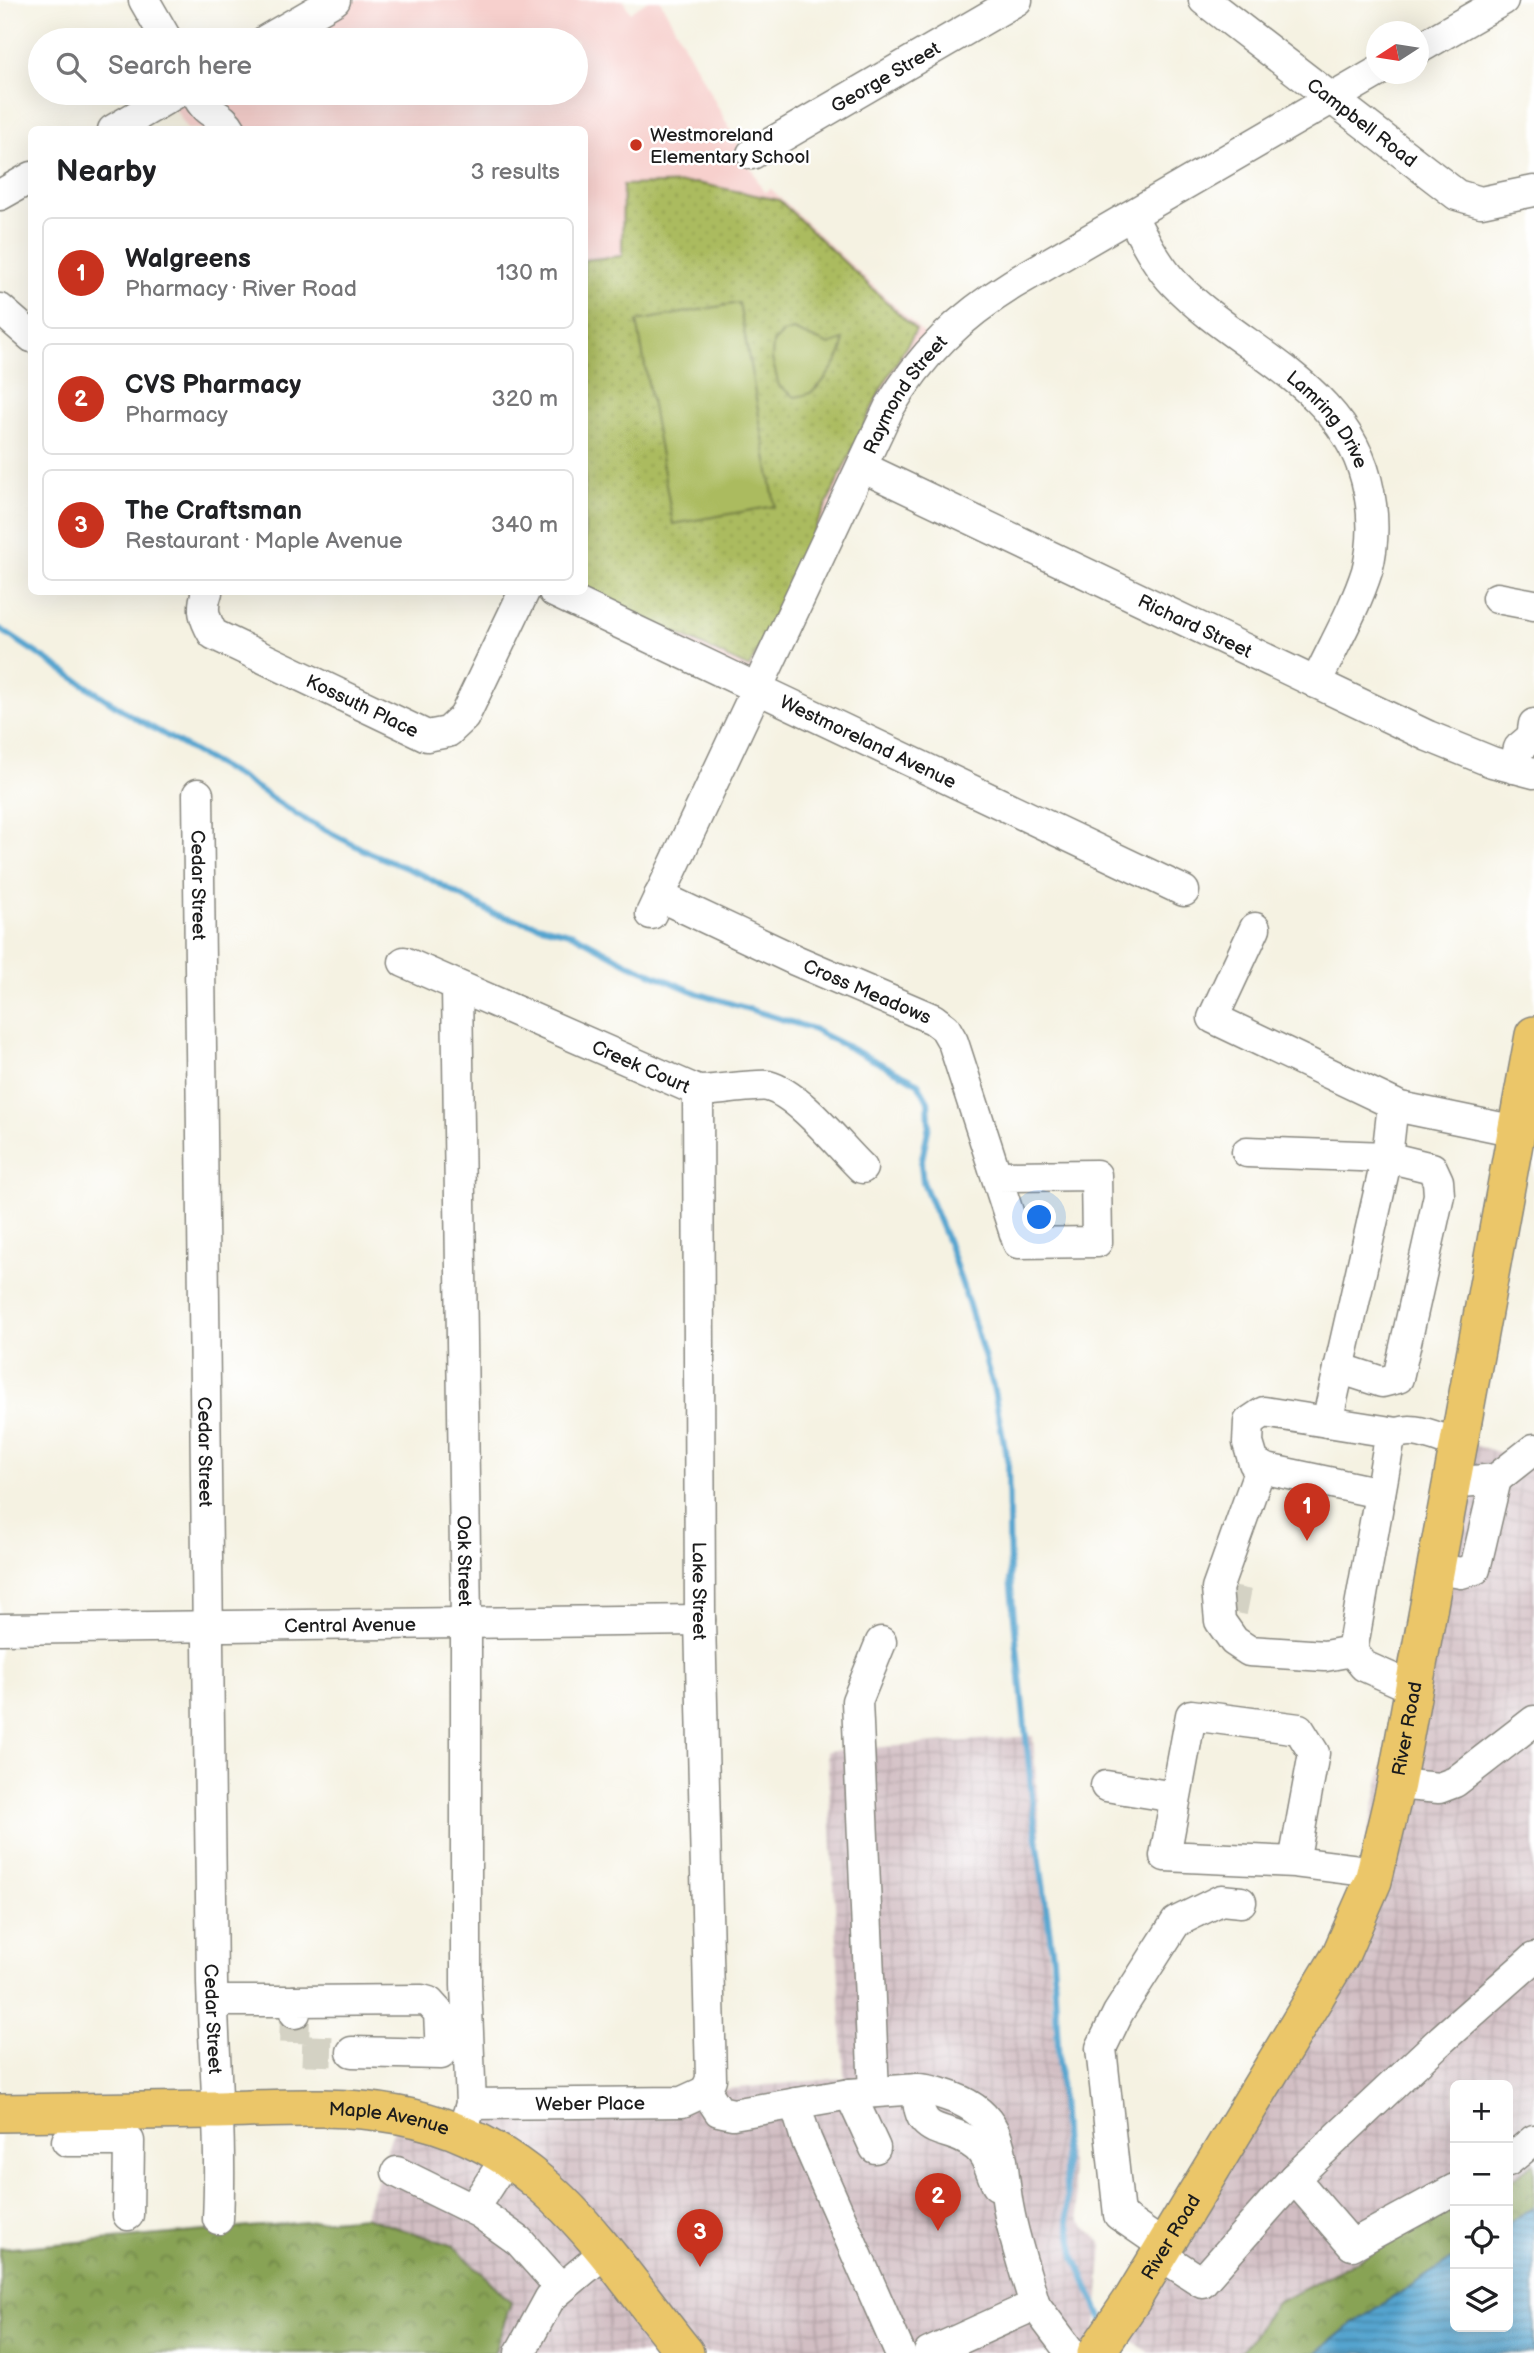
<!DOCTYPE html>
<meta charset="utf-8">
<style>
body{margin:0;font-family:"Balsamiq Sans",sans-serif;background:#f6f6f6;color:#202124}
.controls{position:absolute;right:21px;bottom:21px;display:grid;overflow:hidden;border-radius:10px;box-shadow:0 7px 28px #0002}
.controls button{width:63px;height:63px;display:grid;place-items:center;padding:0;border:0;border-bottom:2px solid #e0e0e0;background:#fff;color:#202124;font:35px sans-serif}
.compass{position:absolute;left:1366px;top:21px;width:63px;height:63px;border-radius:50%;background:#fff;box-shadow:0 7px 28px #0002;rotate:258deg}
.you{position:absolute;left:1040px;top:1218px;width:24px;height:24px;margin:-18px;border:5px solid #fff;border-radius:50%;background:#1a73e8;box-shadow:0 0 0 10px #1a73e833}
.badge{display:grid;place-items:center;width:46px;height:46px;border-radius:50%;background:#c8321e;color:#fff;font-size:23px;font-weight:700}
.pin{position:absolute;translate:-50% -58px;filter:drop-shadow(0 2px 4px #0008)}
.pin::after{content:'';position:absolute;top:37px;width:24px;height:21px;background:inherit;clip-path:polygon(0 0,100% 0,50% 100%)}
.list{margin:0;padding:0;list-style:none}
h2{display:flex;justify-content:space-between;align-items:center;height:91px;margin:0;padding:0 28px;font-size:30px}
h2 small{font-size:23px;font-weight:400;color:#757577}
.list li{display:grid;grid-template-columns:46px 1fr auto;gap:21px;align-items:center;box-sizing:border-box;height:112px;margin:0 14px 14px;padding:0 14px;border:2px solid #e0e0e0;border-radius:10px}
.list b{display:block;font-size:26px;white-space:nowrap}
.list p{margin:0;font-size:23px;white-space:nowrap;color:#757577}
.list em{font-size:23px;font-style:normal;color:#757577}
.icon{flex:none;width:38px;height:38px;fill:none;stroke:currentColor;stroke-width:2;stroke-linecap:round;stroke-linejoin:round}
.map{position:relative;flex:none;width:1534px;height:2353px;overflow:hidden}
.search{position:absolute;background:#fff;box-shadow:0 7px 28px #0002;left:28px;top:28px;width:560px;height:77px;display:flex;align-items:center;gap:18px;box-sizing:border-box;padding:0 24px;border-radius:38px;color:#757577;font-size:26px}
.panel{position:absolute;background:#fff;box-shadow:0 7px 28px #0002;left:28px;top:126px;width:560px;height:469px;border-radius:10px}
.map>svg:first-child{display:block}
</style>
<div class="map">
<svg width="1534" height="2353" viewBox="0 0 1534 2353">
<defs>
<pattern id="industrial-grid" width="8" height="8" patternUnits="userSpaceOnUse" patternTransform="scale(1.75)"><rect width="8" height="8" fill="#d2bec3"/><path d="M0 4h8M4 0v8" fill="none" stroke="#b4a3a7"/></pattern>
<pattern id="grass-dots" width="8" height="8" patternUnits="userSpaceOnUse" patternTransform="scale(1.75)"><rect width="8" height="8" fill="#abbb5e"/><path d="M2 2h.1M6 6h.1" fill="none" stroke="#93a051" stroke-width="1.8" stroke-linecap="round"/></pattern>
<pattern id="forest-crowns" width="20" height="18" patternUnits="userSpaceOnUse" patternTransform="scale(1.75)"><rect width="20" height="18" fill="#88a355"/><path d="M2 6a3 3 0 1 1 6 0M12 15a3 3 0 1 1 6 0" fill="none" stroke="#6e8446"/></pattern>
<pattern id="water-rules" width="6" height="5" patternUnits="userSpaceOnUse" patternTransform="scale(1.75)"><rect width="6" height="5" fill="#55a4cf"/><path d="M0 2.5h6" fill="none" stroke="#4685a7"/></pattern>
</defs>
<rect width="100%" height="100%" fill="#fff"/>
<filter id="ink" filterUnits="userSpaceOnUse"><feTurbulence type="fractalNoise" baseFrequency=".0143" numOctaves="2"/><feDisplacementMap in="SourceGraphic" scale="14" xChannelSelector="R" yChannelSelector="G"/><feConvolveMatrix kernelMatrix="1 2 1 2 8 2 1 2 1" color-interpolation-filters="sRGB"/></filter>
<filter id="wash" filterUnits="userSpaceOnUse"><feTurbulence type="fractalNoise" baseFrequency=".00686" numOctaves="4" result="noise"/><feDisplacementMap in="SourceGraphic" scale="28" xChannelSelector="R" yChannelSelector="G"/><feGaussianBlur stdDeviation="1.57" result="paint"/><feColorMatrix in="noise" values="0 0 0 0 0 0 0 0 0 0 0 0 0 0 0 0 0 1.4 0 .05"/><feComposite in="paint" operator="in"/></filter>
<g filter="url(#wash)">
<rect width="100%" height="100%" fill="#f5f2e2"/>
<path fill="#f7d0cd" d="M335,0h288l7,12 18,-12h12l104,192 7,-3 164,155 -178,345 -173,-97v-462l-397,-1 -19,-32 8,-4h400v-53h-310z"/>
<g fill="url(#industrial-grid)">
<path d="M1534,1433v730l-26,19v-97h-53v124l-180,95 -34,49h-92l-35,-26 226,-371 117,-516 48,14z"/>
<path d="M1033,1736l26,367 21,117 23,25 -9,108h-600l17,-51 -57,-56 -90,-29 35,-104 63,20 9,-29 235,-13 138,-13 -17,-327z"/>
</g>
<path fill="url(#grass-dots)" stroke="#646c3d" stroke-width="2" d="M697,183l82,17 137,130 -35,59 -132,279 -164,-79 -1,-329 38,-4 1,-71z"/>
<g fill="url(#forest-crowns)" stroke="#526038" stroke-width="2">
<path d="M1534,2163v43l-26,18v-42z"/>
<path d="M1455,2209v48l-107,70 -32,26h-75l34,-49z"/>
<path d="M364,2217l90,29 57,56 -17,51h-494v-104z"/>
</g>
<g fill="#abbb5e" stroke="#646c3d" stroke-width="2">
<path d="M739,303l36,203 -102,18 -36,-203z"/>
<path d="M793,330l36,15 14,-5c4,11 -20,44 -31,52 -5,3 -11,4 -17,5l-16,-11 -7,-27 1,-16 10,-10z"/>
</g>
<path fill="url(#water-rules)" stroke="#386076" stroke-width="2" d="M1534,2206v147h-218l32,-26 107,-70v70h53v-103z"/>
<g fill="none" stroke-linecap="round" stroke-linejoin="round">
<path stroke="#55a4cf" stroke-width="6" d="M0,629l130,86 116,66 56,37 66,34 55,23 71,39 79,20 58,31 66,28 113,35 107,54 11,19 1,24 -8,39 2,18 26,63 19,57 25,84 15,78 2,114 24,239 19,141 15,262 7,37 27,63"/>
</g>
</g>
<g filter="url(#ink)">
<g fill="none" stroke-linecap="round" stroke-linejoin="round">
<g stroke="#d4d2c4" stroke-width="30" stroke-dasharray="30 15" stroke-linecap="butt">
<path d="M1232,1612l5,-25"/>
<path d="M295,2013l-1,37 58,2"/>
</g>
<defs>
<g id="minor">
<path d="M144,0l23,40"/>
<path id="s1" d="M1204,0l253,195 24,7 53,-11"/>
<path d="M266,40l69,-40"/>
<path d="M1418,49l85,-49"/>
<path d="M196,93c11,25 25,18 35,37"/>
<path d="M113,130l63,-37"/>
<path id="s2" d="M752,154l265,-154"/>
<path d="M0,195l32,-18"/>
<path id="s3" d="M1131,216c13,22 25,48 43,67 67,70 176,103 195,209 5,26 5,52 -2,79 -12,38 -34,75 -51,112"/>
<path d="M0,309l32,28"/>
<path id="s4" d="M862,467l566,269 64,26 42,11"/>
<path id="s5" d="M207,592c-6,17 -3,26 6,42l214,102 21,-4 16,-15 60,-125"/>
<path id="s6" d="M554,592l630,299"/>
<path d="M1497,598l37,7"/>
<path d="M1514,768l5,-20 13,-11 2,-13"/>
<path id="s7" d="M198,794l14,1188c2,79 10,158 6,237"/>
<path id="s8" d="M659,896l136,64 138,59 12,9 8,14 65,201 79,-1 -1,-67 -99,1"/>
<path id="s9" d="M651,914l238,-506c32,-54 71,-91 124,-124l363,-211"/>
<path d="M1255,928l-42,90 187,89 116,24"/>
<path id="s10" d="M404,962l294,129c16,0 60,-7 70,-5 31,8 70,59 94,82"/>
<path id="s11" d="M457,987l9,635v363l5,119 -9,29"/>
<path id="s12" d="M698,1091l2,529 11,459 -5,12"/>
<path d="M1247,1152l140,5 45,11 6,13 1,14 -41,183 -16,4 -43,-14"/>
<path d="M1327,1422l60,-265 6,-53"/>
<path d="M1261,1466l-44,123 3,32 14,20 15,10 76,5 27,-5"/>
<path d="M1450,1483l46,-4 38,-30"/>
<path d="M1380,1493l-114,-24 -12,-6 -6,-20 1,-21 15,-10 133,21"/>
<path d="M1434,1568l27,5 14,-4 21,-90"/>
<path id="s13" d="M0,1629l700,-9"/>
<path d="M1413,1688l-49,-22 -12,-15 38,-213c19,-16 46,0 67,6"/>
<path d="M1396,1784l43,4 16,-6 79,-61"/>
<path d="M1106,1786l69,11"/>
<path d="M1294,1862l20,-109 -15,-24 -108,-14 -26,141 129,6 81,10"/>
<path d="M213,2001h82"/>
<path d="M295,2013v-12l127,-1 7,2 10,11 2,41 -89,-2"/>
<path d="M918,2089c-2,53 30,33 59,58 12,10 13,25 20,38"/>
<path d="M706,2091l13,20 14,3 117,-20 68,-5c13,0 24,5 36,9 56,21 45,66 55,113 6,32 17,63 26,94"/>
<path d="M874,2092l-17,-391 24,-59"/>
<path d="M850,2094l25,54"/>
<path d="M795,2103l11,36 94,214"/>
<path id="s14" d="M471,2104l211,-2 24,-11"/>
<path d="M67,2141h62l-1,74"/>
<path d="M1508,2161l26,-21"/>
<path d="M397,2172l83,41 39,28 42,47"/>
<path d="M1294,2178l58,67 103,-56"/>
<path d="M473,2209l33,-51"/>
<path d="M1164,2246l-45,-31 -18,-167 17,-35 58,-91 45,-22 20,2"/>
<path d="M1159,2254l43,28 92,-104 148,-139 92,-81"/>
<path d="M520,2353l30,-55 54,-45"/>
<path d="M929,2353l106,-48 36,48"/>
</g>
<g id="major">
<path id="s15" d="M0,2113c71,-1 142,-2 213,-3 125,-3 224,-14 327,73 53,44 101,116 145,170"/>
<path id="s16" d="M1096,2353l36,-53 208,-344 33,-75 23,-97 138,-749"/>
</g>
</defs>
<use href="#minor" stroke="#88877f" stroke-width="33"/>
<use href="#major" stroke="#88877f" stroke-width="40"/>
<use href="#minor" stroke="#fff" stroke-width="30"/>
<use href="#major" stroke="#ebc669" stroke-width="37"/>
</g>
</g>
<circle fill="#c8321e" stroke="#fff" stroke-width="2.5" cx="636" cy="145" r="7"/>
<g text-anchor="middle" stroke-width="5" stroke-linejoin="round" paint-order="stroke">
<g font-size="19" fill="#1c1c1c" stroke="#fff">
<text dy="7" stroke="none"><textPath href="#s2" startOffset="154">George Street</textPath></text>
<text dy="7" stroke="none"><textPath href="#s1" startOffset="200">Campbell Road</textPath></text>
<text dy="7" stroke="none"><textPath href="#s9" startOffset="579">Raymond Street</textPath></text>
<text dy="7" stroke="none"><textPath href="#s3" startOffset="287">Lamring Drive</textPath></text>
<text dy="7" stroke="none"><textPath href="#s4" startOffset="369">Richard Street</textPath></text>
<text dy="7" stroke="none"><textPath href="#s5" startOffset="210">Kossuth Place</textPath></text>
<text dy="7" stroke="none"><textPath href="#s6" startOffset="348">Westmoreland Avenue</textPath></text>
<text dy="7" stroke="none"><textPath href="#s7" startOffset="91">Cedar Street</textPath></text>
<text dy="7" stroke="none"><textPath href="#s8" startOffset="229">Cross Meadows</textPath></text>
<text dy="7" stroke="none"><textPath href="#s10" startOffset="259">Creek Court</textPath></text>
<text dy="7" stroke="none"><textPath href="#s7" startOffset="658">Cedar Street</textPath></text>
<text dy="7" stroke="none"><textPath href="#s11" startOffset="574">Oak Street</textPath></text>
<text dy="7" stroke="none"><textPath href="#s12" startOffset="500">Lake Street</textPath></text>
<text dy="7" stroke="none"><textPath href="#s13" startOffset="350">Central Avenue</textPath></text>
<text dy="7" stroke="none"><textPath href="#s16" startOffset="704">River Road</textPath></text>
<text dy="7" stroke="none"><textPath href="#s7" startOffset="1225">Cedar Street</textPath></text>
<text dy="7" stroke="none"><textPath href="#s14" startOffset="119">Weber Place</textPath></text>
<text dy="7" stroke="none"><textPath href="#s15" startOffset="390">Maple Avenue</textPath></text>
<text dy="7" stroke="none"><textPath href="#s16" startOffset="138">River Road</textPath></text>
</g>
<g font-size="19" fill="#1c1c1c" stroke="#fff" text-anchor="start">
<text x="650" y="141">Westmoreland<tspan x="650" dy="22">Elementary School</tspan></text>
</g>
</g>
</svg>
<div class="controls">
<button>+</button>
<button>−</button>
<button><svg class="icon" aria-label="locate" viewBox="0 0 24 24"><circle cx="12" cy="12" r="6"/><path d="M12 2v4M12 18v4M2 12h4M18 12h4"/></svg></button>
<button><svg class="icon" aria-label="layers" viewBox="0 0 24 24"><path d="M12 4l9 5-9 5-9-5zM3 14l9 5 9-5"/></svg></button>
</div>
<svg class="compass" viewBox="-18 -18 36 36"><path d="M0-13l5 13h-10z" fill="#e53935"/><path d="M0 13l5-13h-10z" fill="#757577"/></svg>
<div class="you"></div>
<div class="pin badge" style="left:1307px;top:1541px">1</div>
<div class="pin badge" style="left:938px;top:2231px">2</div>
<div class="pin badge" style="left:700px;top:2267px">3</div>
<div class="search"><svg class="icon" aria-label="search" viewBox="0 0 24 24"><circle cx="10" cy="10" r="6"/><path d="M15 15l6 6"/></svg>Search here</div>
<section class="panel">
<h2>Nearby<small>3 results</small></h2>
<ul class="list">
<li><span class="badge">1</span><div><b>Walgreens</b><p>Pharmacy · River Road</p></div><em>130 m</em></li>
<li><span class="badge">2</span><div><b>CVS Pharmacy</b><p>Pharmacy</p></div><em>320 m</em></li>
<li><span class="badge">3</span><div><b>The Craftsman</b><p>Restaurant · Maple Avenue</p></div><em>340 m</em></li>
</ul>
</section>
</div>
